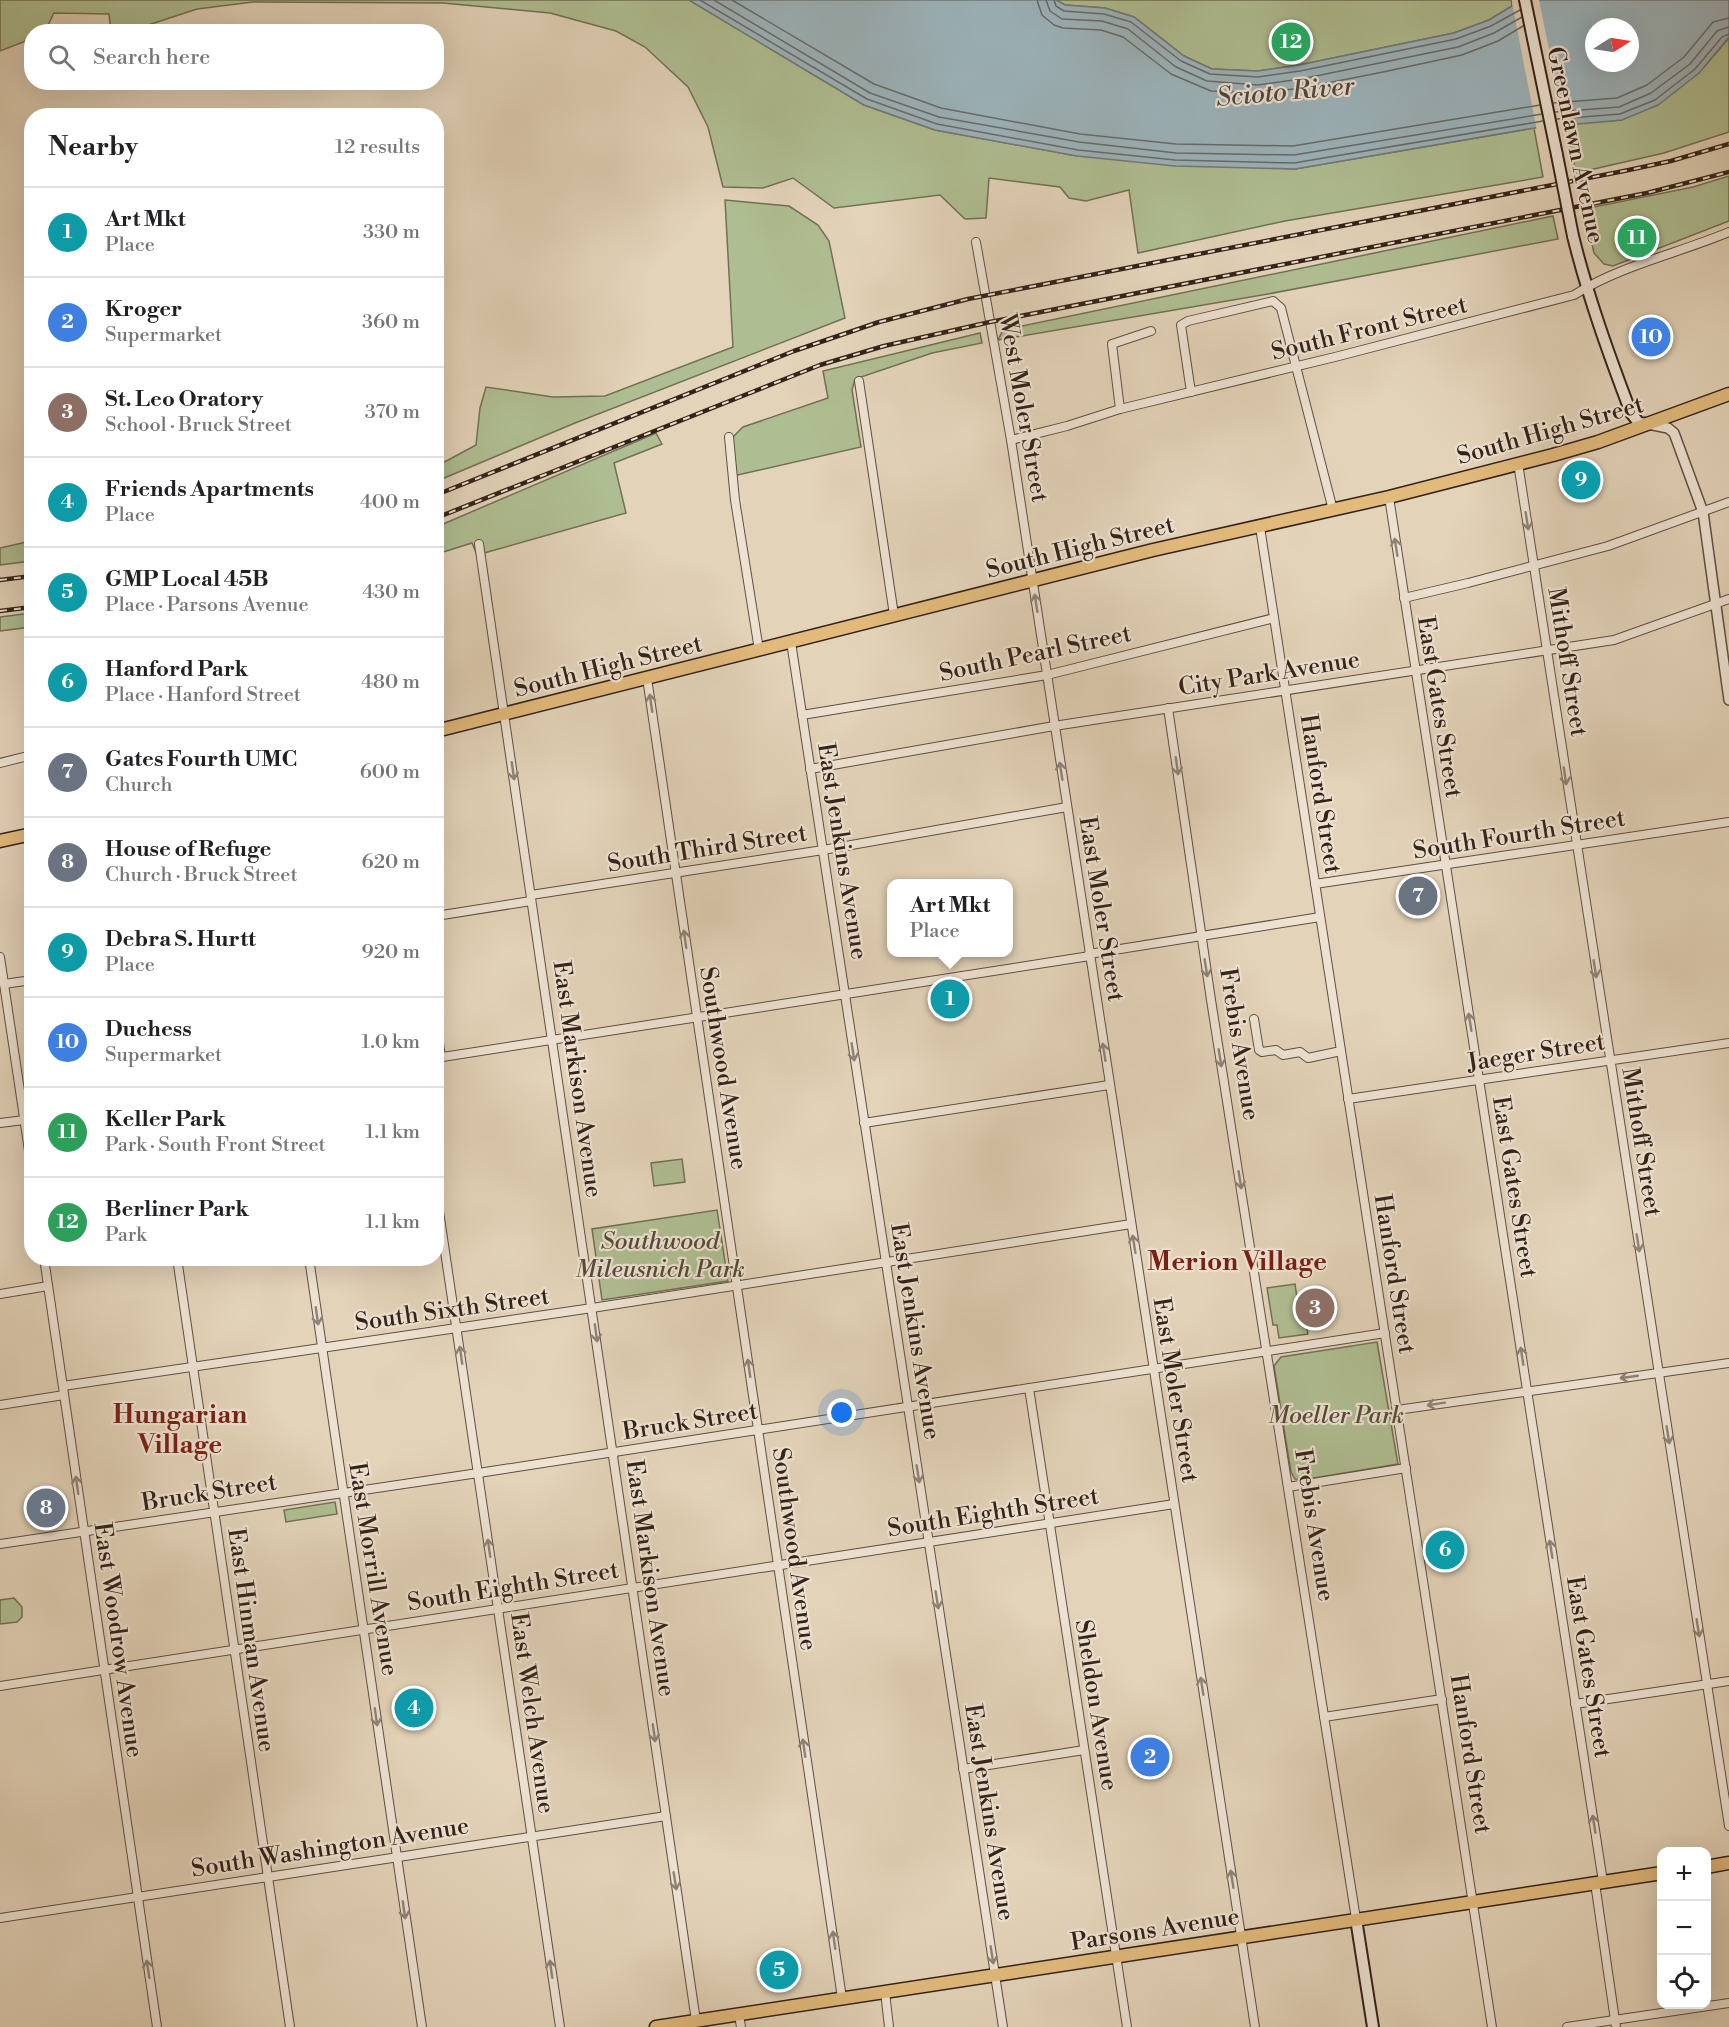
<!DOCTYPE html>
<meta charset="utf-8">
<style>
body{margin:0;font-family:"Libre Bodoni",serif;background:#f2f2f2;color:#202124}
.controls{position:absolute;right:18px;bottom:18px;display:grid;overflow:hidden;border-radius:12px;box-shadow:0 6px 24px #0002}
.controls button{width:54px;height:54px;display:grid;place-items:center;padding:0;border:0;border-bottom:2px solid #e0e0e0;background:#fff;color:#202124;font:30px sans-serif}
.compass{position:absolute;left:1585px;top:18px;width:54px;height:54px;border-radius:50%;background:#fff;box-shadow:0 6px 24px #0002;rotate:78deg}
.you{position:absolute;left:842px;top:1413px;width:21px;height:21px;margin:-15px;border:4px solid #fff;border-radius:50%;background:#1a73e8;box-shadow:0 0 0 9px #1a73e833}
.badge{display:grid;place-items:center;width:39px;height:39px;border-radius:50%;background:#b45309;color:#fff;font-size:20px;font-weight:700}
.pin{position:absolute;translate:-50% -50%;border:3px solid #fff;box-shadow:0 2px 6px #0006}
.popup{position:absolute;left:887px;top:879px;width:126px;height:78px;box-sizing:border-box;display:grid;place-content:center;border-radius:12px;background:#fff;filter:drop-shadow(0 2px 4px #0005);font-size:20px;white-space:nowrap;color:#757577}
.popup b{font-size:22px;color:#202124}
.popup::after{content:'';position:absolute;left:50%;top:100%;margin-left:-12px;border:12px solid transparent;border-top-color:#fff}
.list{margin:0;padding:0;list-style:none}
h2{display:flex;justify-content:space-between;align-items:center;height:78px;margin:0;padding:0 24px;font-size:26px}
h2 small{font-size:20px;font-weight:400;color:#757577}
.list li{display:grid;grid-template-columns:39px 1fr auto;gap:18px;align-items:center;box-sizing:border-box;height:90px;padding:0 24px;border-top:2px solid #e0e0e0}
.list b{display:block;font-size:22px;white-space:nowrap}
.list p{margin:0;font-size:20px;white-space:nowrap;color:#757577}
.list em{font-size:20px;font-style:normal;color:#757577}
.icon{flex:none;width:33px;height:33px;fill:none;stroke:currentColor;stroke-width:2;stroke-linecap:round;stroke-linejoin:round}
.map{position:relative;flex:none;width:1729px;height:2027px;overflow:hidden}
.search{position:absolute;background:#fff;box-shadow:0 6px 24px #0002;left:24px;top:24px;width:420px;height:66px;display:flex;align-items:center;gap:15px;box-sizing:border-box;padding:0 21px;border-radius:24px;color:#757577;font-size:22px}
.panel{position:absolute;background:#fff;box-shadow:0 6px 24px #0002;left:24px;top:108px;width:420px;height:1158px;border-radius:24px}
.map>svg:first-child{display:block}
</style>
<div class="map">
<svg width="1729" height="2027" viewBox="0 0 1729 2027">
<rect width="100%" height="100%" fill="#e3d3b9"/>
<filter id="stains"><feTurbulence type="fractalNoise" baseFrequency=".00333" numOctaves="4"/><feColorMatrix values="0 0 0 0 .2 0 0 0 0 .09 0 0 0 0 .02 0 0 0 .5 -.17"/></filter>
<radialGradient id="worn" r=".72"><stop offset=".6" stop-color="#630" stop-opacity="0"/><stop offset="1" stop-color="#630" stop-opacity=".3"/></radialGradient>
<g fill="#afbe92" stroke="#727056" stroke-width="1.5">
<path d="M0,0h689l175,105 71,25 142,26 218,13 239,-41 9,49 -258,44 -147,32 -9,-63 -43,11 -17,-3 -9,-11 -71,-9 -3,40 -21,1 -25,-24 -106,13 -41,-30 -30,10 -40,-1 -15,-60 -20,-40 -43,-40 -29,-16 -66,-18 -107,-10 -190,-1 -56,7 -67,22 -19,1 -2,-18 -55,-1 -9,18 -13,1 -1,7 -31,12z"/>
<path d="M1056,0h455l1,6 -23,14 -35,13 -155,32 -41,6 -46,-2 -28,-13 -50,-39 -29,-9 -40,-3z"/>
<path d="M1729,38v94l-65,21 -88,20 -11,-49 57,-4 77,-47z"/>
<path d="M1729,176v45l-116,45 -9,-2 -10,-11 -10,-44 109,-22z"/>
<path d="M725,200l64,6 29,19 11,16 16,77 -270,105 -138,58v-15l39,-21 4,-37 6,-21 67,10 52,-1 128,-49z"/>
<path d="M1553,216l5,23 -290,55 -270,46 5,-10z"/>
<path d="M980,333l2,10 -50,10 -77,26 -3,11 9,57 -128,29 -2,-37 12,-12 85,-29 -5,-27z"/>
<path d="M656,433l6,11 -48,19 12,50 -149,42 -5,-12 -35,11 -1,-27z"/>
<path d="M31,541v20l-31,4v-17z"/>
<path d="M31,613v14l-31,4v-14z"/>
<path d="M682,1159l3,23 -31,4 -3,-23z"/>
<path d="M717,1210l11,71 -126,19 -10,-71z"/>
<path d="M1295,1284l4,28 6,8 3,14 -29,4 -2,-13h-4l-6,-37z"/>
<path d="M1377,1342l21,122 -96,16 -7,-1 -4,-7 -17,-106 7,-9z"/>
<path d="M335,1502l2,12 -51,8 -2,-12z"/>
<path d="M14,1598l8,9v10l-5,5 -17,2v-24z"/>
</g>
<path fill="#9cb4bc" stroke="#727a7b" stroke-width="1.5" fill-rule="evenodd" d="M689,0h367l9,5 40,3 29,9 50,39 28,13 46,2 41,-6 155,-32 35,-13 23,-14 17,-6h200v37l-30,36 -41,32 -36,15 -88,8 -239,41 -120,-3 -98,-10 -142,-26 -71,-25zM1594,27h36v36h-36z"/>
<path fill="#e3d3b9" d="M1521,0h18l26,127 -28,4 -25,-128z"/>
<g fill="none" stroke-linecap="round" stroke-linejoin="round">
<g stroke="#686b6a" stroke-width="1.5">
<path d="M700,0l167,99 70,25 141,26 97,10 119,3 249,-42"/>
<path d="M714,0l156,93 69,24 140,25 97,11 118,2 248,-41"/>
<path d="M732,0l142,84 67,24 139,26 96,10 117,2 247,-41"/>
<path d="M1037,0l5,15 12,10 9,3 38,2 22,7 48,37 40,17 49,2 42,-5 81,-16 79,-17 36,-14 25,-15"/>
<path d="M1046,0l4,11 12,8 40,2 26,8 48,38 31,14 51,4 43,-6 157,-32 36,-14 28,-16"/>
<path d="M1054,0l2,6 8,5 40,3 27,8 50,39 29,13 48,3 42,-6 156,-32 35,-13 29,-16"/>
<path d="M1553,103l64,-5 30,-13 37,-28 29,-35 16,-4"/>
<path d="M1555,112l64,-5 32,-14 39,-29 27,-33 12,-4"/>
<path d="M1557,119l63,-5 35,-14 40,-31 27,-32 7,-3"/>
</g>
<defs>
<g id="minor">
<path d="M976,242l35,198 244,1587"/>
<path d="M859,381l35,234"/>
<path d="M1191,392l-10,-67 7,-4 85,-20 8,7 52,202"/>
<path d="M1120,409l-8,-65 39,-13"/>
<path d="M729,437l6,63 24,150"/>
<path d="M1011,440l56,-14 53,-17 215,-52 239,-62c45,-29 105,-42 155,-63"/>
<path d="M1518,463l211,1363"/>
<path d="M1389,497l214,1385"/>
<path d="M1260,527l232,1500"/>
<path d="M479,544l217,1477"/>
<path d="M1404,598l64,-15 140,-37 121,-44"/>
<path d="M791,642l212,1385"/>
<path d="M647,678l195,1320"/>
<path d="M1168,708l43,292 145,919"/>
<path d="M802,715l245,-40 227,-57"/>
<path d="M0,763l32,-8"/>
<path d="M810,769l244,-43 560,-86 115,-41"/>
<path d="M1315,884l414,-62"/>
<path d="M531,895l292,-45 244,-43"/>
<path d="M436,916l95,-15"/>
<path d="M1089,954l231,-37"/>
<path d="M0,957l32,214"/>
<path d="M4,984l28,-4"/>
<path d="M1254,1019l5,31 3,2 14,-2 7,5 17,-3 8,6 33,-7"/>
<path d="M436,1022l5,35"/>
<path d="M436,1058l654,-102"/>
<path d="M1348,1099l381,-56"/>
<path d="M0,1123l32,-4"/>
<path d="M864,1123l245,-38"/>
<path d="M436,1191l124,836"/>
<path d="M44,1258l113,769"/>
<path d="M177,1258l113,769"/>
<path d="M309,1258l113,769"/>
<path d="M0,1294l48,-8"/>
<path d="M63,1386l529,-78 539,-84"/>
<path d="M1029,1388l98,639"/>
<path d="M0,1405l64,-10"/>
<path d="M1397,1410l332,-47"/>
<path d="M1288,1487l118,-19"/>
<path d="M0,1544l485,-72 900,-139"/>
<path d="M0,1686l1174,-182"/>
<path d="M1575,1704l154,-23"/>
<path d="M1324,1717l118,-18"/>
<path d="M963,1769l121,-19"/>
<path d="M1595,1883l21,144"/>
<path d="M0,1918l666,-102"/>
<path d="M885,1992l4,35"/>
<path d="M739,2015l2,12"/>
<path d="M1567,2027l162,-24"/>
</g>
<path id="tertiary" d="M1648,424l20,4 6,5 29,79 26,188"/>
<g id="secondary">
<path d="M1525,0l32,155"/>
<path d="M1573,236c15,61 36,119 58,177l8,10 9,1"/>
<path d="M1356,1919l17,108"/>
</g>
<g id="primary">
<path d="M436,731l717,-181 236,-53 164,-42 45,-13 131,-48"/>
<path d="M0,841l32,-7"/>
<path d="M1706,1867l23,-4"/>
<path d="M656,2027l1006,-154"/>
</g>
</defs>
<use href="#minor" stroke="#604e41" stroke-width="10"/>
<use href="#tertiary" stroke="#604e41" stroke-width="12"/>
<use href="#secondary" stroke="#342219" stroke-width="14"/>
<use href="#primary" stroke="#342219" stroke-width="15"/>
<use href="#minor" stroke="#ede2d2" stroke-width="8"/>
<use href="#tertiary" stroke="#ede2d2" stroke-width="9"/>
<use href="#secondary" stroke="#ede2d2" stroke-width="10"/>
<use href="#primary" stroke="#e2ba7c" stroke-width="12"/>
<defs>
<g id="rail">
<path d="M436,495l358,-144 85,-29 89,-23 656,-128 47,-10 58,-17"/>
<path d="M436,518l384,-153 64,-19 106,-24 657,-129 82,-21"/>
<path d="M0,580l32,-4"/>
<path d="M0,611l32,-4"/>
</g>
</defs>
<use href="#rail" stroke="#342219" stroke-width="4.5"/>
<use href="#rail" stroke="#ede2d2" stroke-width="2" stroke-dasharray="7" stroke-linecap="butt"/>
<defs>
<path id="secondary-bridge" d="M1557,155l16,81"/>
</defs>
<use href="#secondary-bridge" stroke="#342219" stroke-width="14" stroke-linecap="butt"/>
<use href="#secondary-bridge" stroke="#ede2d2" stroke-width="10"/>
</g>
<defs><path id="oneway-shaft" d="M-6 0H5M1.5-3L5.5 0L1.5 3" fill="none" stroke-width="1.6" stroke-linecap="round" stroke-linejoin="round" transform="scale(1.5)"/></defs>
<g stroke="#908276">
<use href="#oneway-shaft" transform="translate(1527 521) rotate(81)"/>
<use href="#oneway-shaft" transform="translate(1396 547) rotate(-99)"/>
<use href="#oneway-shaft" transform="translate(1036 603) rotate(-99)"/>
<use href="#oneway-shaft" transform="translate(651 703) rotate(-98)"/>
<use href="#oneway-shaft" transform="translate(1177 766) rotate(82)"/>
<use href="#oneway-shaft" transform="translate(513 771) rotate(82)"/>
<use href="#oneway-shaft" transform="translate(1061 771) rotate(-99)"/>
<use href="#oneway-shaft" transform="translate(1565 776) rotate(82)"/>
<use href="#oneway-shaft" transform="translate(685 939) rotate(-98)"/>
<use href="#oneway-shaft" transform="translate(1206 968) rotate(81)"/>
<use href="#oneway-shaft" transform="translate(1595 969) rotate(81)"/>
<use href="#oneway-shaft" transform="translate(1470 1022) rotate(-99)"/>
<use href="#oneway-shaft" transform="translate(853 1052) rotate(81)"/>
<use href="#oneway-shaft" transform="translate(1104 1052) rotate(-99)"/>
<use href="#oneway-shaft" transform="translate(1220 1058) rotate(81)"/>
<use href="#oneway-shaft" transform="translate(1240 1180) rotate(81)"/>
<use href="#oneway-shaft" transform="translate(1638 1243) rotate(81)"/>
<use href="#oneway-shaft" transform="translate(1134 1244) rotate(-99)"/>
<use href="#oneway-shaft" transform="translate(317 1316) rotate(82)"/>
<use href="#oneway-shaft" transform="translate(596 1333) rotate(82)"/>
<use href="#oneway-shaft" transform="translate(461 1355) rotate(-98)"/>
<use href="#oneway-shaft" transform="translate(1522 1356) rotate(-99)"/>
<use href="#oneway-shaft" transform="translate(749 1368) rotate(-98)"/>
<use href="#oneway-shaft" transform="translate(1629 1377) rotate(172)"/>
<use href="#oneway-shaft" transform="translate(1436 1404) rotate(171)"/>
<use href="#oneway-shaft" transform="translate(1668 1435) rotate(81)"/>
<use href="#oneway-shaft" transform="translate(918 1474) rotate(81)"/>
<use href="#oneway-shaft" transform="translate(77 1485) rotate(-98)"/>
<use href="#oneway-shaft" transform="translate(489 1548) rotate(-98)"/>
<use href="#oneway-shaft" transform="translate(1551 1549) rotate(-99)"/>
<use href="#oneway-shaft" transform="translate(937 1600) rotate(81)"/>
<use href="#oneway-shaft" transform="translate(1698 1628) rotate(81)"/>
<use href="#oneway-shaft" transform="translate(1202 1686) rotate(-99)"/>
<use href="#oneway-shaft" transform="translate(376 1717) rotate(82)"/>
<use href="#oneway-shaft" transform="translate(654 1733) rotate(82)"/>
<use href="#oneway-shaft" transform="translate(804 1748) rotate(-98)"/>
<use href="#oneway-shaft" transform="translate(1594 1824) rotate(-99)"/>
<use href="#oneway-shaft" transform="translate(1232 1879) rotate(-99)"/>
<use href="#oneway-shaft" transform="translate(675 1881) rotate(81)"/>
<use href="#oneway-shaft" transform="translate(404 1910) rotate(82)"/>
<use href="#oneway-shaft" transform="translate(834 1940) rotate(-98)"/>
<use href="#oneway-shaft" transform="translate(992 1955) rotate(81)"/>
<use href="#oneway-shaft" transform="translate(148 1969) rotate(-99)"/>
<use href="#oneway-shaft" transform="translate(551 1969) rotate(-98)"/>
</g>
<g text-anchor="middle" stroke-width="4.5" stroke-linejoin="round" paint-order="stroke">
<g font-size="24" fill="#342219" stroke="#ede2d2">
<text transform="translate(1576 145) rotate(78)" y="8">Greenlawn Avenue</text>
<text transform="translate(1369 328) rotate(-14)" y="8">South Front Street</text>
<text transform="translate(1024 408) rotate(80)" y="8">West Moler Street</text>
<text transform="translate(1550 430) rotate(-16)" y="8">South High Street</text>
<text transform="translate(1080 547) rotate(-14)" y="8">South High Street</text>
<text transform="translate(1035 653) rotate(-12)" y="8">South Pearl Street</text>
<text transform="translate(1568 662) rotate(81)" y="8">Mithoff Street</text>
<text transform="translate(608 666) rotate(-14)" y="8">South High Street</text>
<text transform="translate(1269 673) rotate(-9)" y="8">City Park Avenue</text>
<text transform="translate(1440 707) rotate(81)" y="8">East Gates Street</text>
<text transform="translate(1321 794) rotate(81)" y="8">Hanford Street</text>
<text transform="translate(1519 834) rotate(-9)" y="8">South Fourth Street</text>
<text transform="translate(707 848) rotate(-9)" y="8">South Third Street</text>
<text transform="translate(843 851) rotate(81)" y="8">East Jenkins Avenue</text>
<text transform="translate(1102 909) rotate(81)" y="8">East Moler Street</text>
<text transform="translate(1240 1044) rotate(81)" y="8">Frebis Avenue</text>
<text transform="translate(1536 1052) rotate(-9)" y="8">Jaeger Street</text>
<text transform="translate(724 1068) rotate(81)" y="8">Southwood Avenue</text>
<text transform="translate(578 1079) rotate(82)" y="8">East Markison Avenue</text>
<text transform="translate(1642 1142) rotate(81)" y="8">Mithoff Street</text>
<text transform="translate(1515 1187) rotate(81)" y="8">East Gates Street</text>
<text transform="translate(1395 1274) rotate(81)" y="8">Hanford Street</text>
<text transform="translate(452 1309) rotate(-8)" y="8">South Sixth Street</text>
<text transform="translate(916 1331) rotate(81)" y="8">East Jenkins Avenue</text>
<text transform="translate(1176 1390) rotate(81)" y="8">East Moler Street</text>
<text transform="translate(690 1421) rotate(-9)" y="8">Bruck Street</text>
<text transform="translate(209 1492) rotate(-9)" y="8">Bruck Street</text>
<text transform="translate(993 1512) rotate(-9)" y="8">South Eighth Street</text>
<text transform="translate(1315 1525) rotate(81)" y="8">Frebis Avenue</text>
<text transform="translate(795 1549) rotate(82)" y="8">Southwood Avenue</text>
<text transform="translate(374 1569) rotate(81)" y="8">East Morrill Avenue</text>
<text transform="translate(651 1578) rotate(82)" y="8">East Markison Avenue</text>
<text transform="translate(513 1586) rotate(-9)" y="8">South Eighth Street</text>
<text transform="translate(119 1640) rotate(82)" y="8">East Woodrow Avenue</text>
<text transform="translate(252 1640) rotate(82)" y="8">East Hinman Avenue</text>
<text transform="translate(1589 1667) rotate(81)" y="8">East Gates Street</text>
<text transform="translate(1097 1705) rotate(81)" y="8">Sheldon Avenue</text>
<text transform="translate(533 1713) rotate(82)" y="8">East Welch Avenue</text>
<text transform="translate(1471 1754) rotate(81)" y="8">Hanford Street</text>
<text transform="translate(990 1812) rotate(81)" y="8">East Jenkins Avenue</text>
<text transform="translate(330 1847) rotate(-9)" y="8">South Washington Avenue</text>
<text transform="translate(1155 1929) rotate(-9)" y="8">Parsons Avenue</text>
</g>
<g font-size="24" font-style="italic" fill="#534937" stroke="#ede2d2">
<text x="660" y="1249">Southwood<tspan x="660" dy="28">Mileusnich Park</tspan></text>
<text x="1336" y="1423">Moeller Park</text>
</g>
<g font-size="26" font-style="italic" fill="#4e4642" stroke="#ede2d2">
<text transform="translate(1285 91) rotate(-5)" y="9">Scioto River</text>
</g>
<g font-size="26" font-weight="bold" fill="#7a1f14" stroke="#ede2d2">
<text x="1237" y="1270">Merion Village</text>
<text x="180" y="1423">Hungarian<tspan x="180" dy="30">Village</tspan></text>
</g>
</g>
<rect width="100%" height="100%" filter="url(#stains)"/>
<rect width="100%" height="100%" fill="url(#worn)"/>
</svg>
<div class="controls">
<button>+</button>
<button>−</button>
<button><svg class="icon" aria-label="locate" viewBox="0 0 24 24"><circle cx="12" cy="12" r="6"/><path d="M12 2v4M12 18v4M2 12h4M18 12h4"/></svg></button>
</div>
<svg class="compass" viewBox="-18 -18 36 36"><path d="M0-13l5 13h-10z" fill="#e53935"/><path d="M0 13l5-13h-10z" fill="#757577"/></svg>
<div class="you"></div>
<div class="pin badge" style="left:950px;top:999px;background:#0f9aa8">1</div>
<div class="popup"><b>Art Mkt</b>Place</div>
<div class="pin badge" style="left:1150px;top:1757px;background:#3f7fe0">2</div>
<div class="pin badge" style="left:1315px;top:1308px;background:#8d6e63">3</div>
<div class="pin badge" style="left:414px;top:1708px;background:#0f9aa8">4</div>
<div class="pin badge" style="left:779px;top:1970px;background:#0f9aa8">5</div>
<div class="pin badge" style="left:1445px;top:1550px;background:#0f9aa8">6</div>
<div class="pin badge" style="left:1418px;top:896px;background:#6b7280">7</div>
<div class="pin badge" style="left:46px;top:1508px;background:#6b7280">8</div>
<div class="pin badge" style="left:1581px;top:480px;background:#0f9aa8">9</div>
<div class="pin badge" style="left:1651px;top:337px;background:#3f7fe0">10</div>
<div class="pin badge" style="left:1637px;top:238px;background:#2e9e5b">11</div>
<div class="pin badge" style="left:1291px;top:42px;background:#2e9e5b">12</div>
<div class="search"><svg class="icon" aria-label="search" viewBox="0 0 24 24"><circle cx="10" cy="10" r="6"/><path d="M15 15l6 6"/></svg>Search here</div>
<section class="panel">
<h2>Nearby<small>12 results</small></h2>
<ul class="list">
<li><span class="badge" style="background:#0f9aa8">1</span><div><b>Art Mkt</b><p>Place</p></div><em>330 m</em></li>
<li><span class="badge" style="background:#3f7fe0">2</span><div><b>Kroger</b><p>Supermarket</p></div><em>360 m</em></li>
<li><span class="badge" style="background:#8d6e63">3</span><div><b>St. Leo Oratory</b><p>School · Bruck Street</p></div><em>370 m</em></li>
<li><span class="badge" style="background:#0f9aa8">4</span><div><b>Friends Apartments</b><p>Place</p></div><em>400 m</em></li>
<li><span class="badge" style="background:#0f9aa8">5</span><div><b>GMP Local 45B</b><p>Place · Parsons Avenue</p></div><em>430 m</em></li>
<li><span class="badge" style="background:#0f9aa8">6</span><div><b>Hanford Park</b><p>Place · Hanford Street</p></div><em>480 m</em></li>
<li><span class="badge" style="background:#6b7280">7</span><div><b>Gates Fourth UMC</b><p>Church</p></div><em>600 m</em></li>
<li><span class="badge" style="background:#6b7280">8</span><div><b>House of Refuge</b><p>Church · Bruck Street</p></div><em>620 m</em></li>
<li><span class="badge" style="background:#0f9aa8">9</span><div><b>Debra S. Hurtt</b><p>Place</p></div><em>920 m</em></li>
<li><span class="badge" style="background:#3f7fe0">10</span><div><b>Duchess</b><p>Supermarket</p></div><em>1.0 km</em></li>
<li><span class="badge" style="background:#2e9e5b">11</span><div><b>Keller Park</b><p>Park · South Front Street</p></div><em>1.1 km</em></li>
<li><span class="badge" style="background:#2e9e5b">12</span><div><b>Berliner Park</b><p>Park</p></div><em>1.1 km</em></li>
</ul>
</section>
</div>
